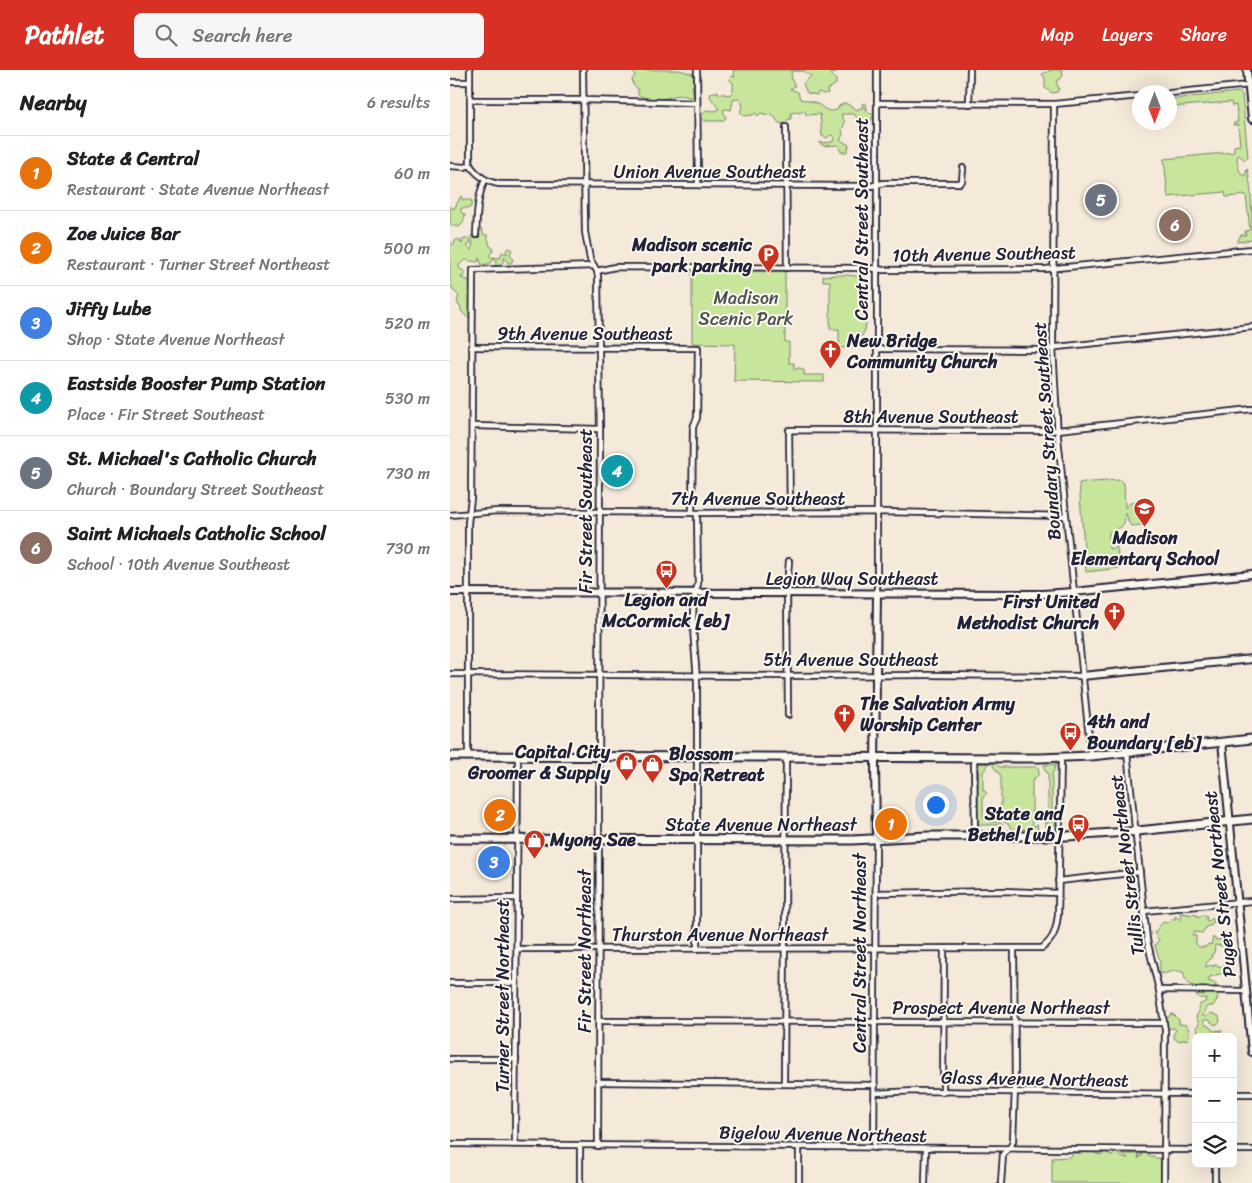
<!DOCTYPE html>
<meta charset="utf-8">
<style>
body{margin:0;font-family:Sriracha,sans-serif;background:#f6f6f6;color:#202124}
.controls{position:absolute;right:15px;bottom:15px;display:grid;overflow:hidden;border-radius:8px;box-shadow:0 5px 20px #0002}
.controls button{width:45px;height:45px;display:grid;place-items:center;padding:0;border:0;border-bottom:1px solid #e0e0e0;background:#fff;color:#202124;font:25px sans-serif}
.compass{position:absolute;left:682px;top:15px;width:45px;height:45px;border-radius:50%;background:#fff;box-shadow:0 5px 20px #0002;rotate:180deg}
.you{position:absolute;left:485px;top:734px;width:18px;height:18px;margin:-12px;border:4px solid #fff;border-radius:50%;background:#1a73e8;box-shadow:0 0 0 8px #1a73e833}
.badge{display:grid;place-items:center;width:32px;height:32px;border-radius:50%;background:#d93025;color:#fff;font-size:16px;font-weight:700}
.pin{position:absolute;translate:-50% -50%;border:2px solid #fff;box-shadow:0 1px 5px #0006}
.list{margin:0;padding:0;list-style:none}
h2{display:flex;justify-content:space-between;align-items:center;height:65px;margin:0;padding:0 20px;font-size:21px}
h2 small{font-size:16px;font-weight:400;color:#757577}
.list li{display:grid;grid-template-columns:32px 1fr auto;gap:15px;align-items:center;box-sizing:border-box;height:75px;padding:0 20px;border-top:1px solid #e0e0e0}
.list b{display:block;font-size:19px;white-space:nowrap}
.list p{margin:0;font-size:16px;white-space:nowrap;color:#757577}
.list em{font-size:16px;font-style:normal;color:#757577}
.icon{flex:none;width:28px;height:28px;fill:none;stroke:currentColor;stroke-width:2;stroke-linecap:round;stroke-linejoin:round}
.map{position:relative;flex:none;width:802px;height:1113px;overflow:hidden}
header{display:flex;align-items:center;gap:30px;box-sizing:border-box;height:70px;padding:0 25px;background:#d93025;color:#fff}
header strong{font-size:24px}
nav{display:flex;gap:28px;margin-inline-start:auto;font-size:18px}
.search{width:350px;height:45px;background:#f6f6f6;display:flex;align-items:center;gap:12px;box-sizing:border-box;padding:0 18px;border-radius:8px;color:#757577;font-size:19px}
main{display:flex}
aside{flex:1;background:#fff}
.map>svg:first-child{display:block}
</style>
<header>
<strong>Pathlet</strong>
<div class="search"><svg class="icon" aria-label="search" viewBox="0 0 24 24"><circle cx="10" cy="10" r="6"/><path d="M15 15l6 6"/></svg>Search here</div>
<nav><a>Map</a><a>Layers</a><a>Share</a></nav>
</header>
<main>
<aside>
<h2>Nearby<small>6 results</small></h2>
<ul class="list">
<li><span class="badge" style="background:#e8710a">1</span><div><b>State &amp; Central</b><p>Restaurant · State Avenue Northeast</p></div><em>60 m</em></li>
<li><span class="badge" style="background:#e8710a">2</span><div><b>Zoe Juice Bar</b><p>Restaurant · Turner Street Northeast</p></div><em>500 m</em></li>
<li><span class="badge" style="background:#3f7fe0">3</span><div><b>Jiffy Lube</b><p>Shop · State Avenue Northeast</p></div><em>520 m</em></li>
<li><span class="badge" style="background:#0f9aa8">4</span><div><b>Eastside Booster Pump Station</b><p>Place · Fir Street Southeast</p></div><em>530 m</em></li>
<li><span class="badge" style="background:#6b7280">5</span><div><b>St. Michael's Catholic Church</b><p>Church · Boundary Street Southeast</p></div><em>730 m</em></li>
<li><span class="badge" style="background:#8d6e63">6</span><div><b>Saint Michaels Catholic School</b><p>School · 10th Avenue Southeast</p></div><em>730 m</em></li>
</ul>
</aside>
<div class="map">
<svg width="802" height="1113" viewBox="0 0 802 1113">
<rect width="100%" height="100%" fill="#f5e9d9"/>
<filter id="ink" filterUnits="userSpaceOnUse"><feTurbulence type="fractalNoise" baseFrequency=".02" numOctaves="2"/><feDisplacementMap in="SourceGraphic" scale="10" xChannelSelector="R" yChannelSelector="G"/><feConvolveMatrix kernelMatrix="1 2 1 2 8 2 1 2 1" color-interpolation-filters="sRGB"/></filter>
<g filter="url(#ink)">
<g fill="#c8e59c" stroke="#75846c">
<path d="M183,0h46l14,4 1,9 -2,4 2,8 -4,3c-11,-7 -20,1 -32,1 -7,0 -14,-1 -20,-4v-6l-5,-4 -1,-6 3,-3z"/>
<path d="M283,0h104l-2,4 -6,-2 7,8v4l-9,6 1,3 -4,1 -6,-2 -1,3 -10,-2 -4,-9 8,-8 -9,-5h-11l1,10 3,5 -5,3 8,3 2,7c5,1 9,2 13,3 10,3 12,12 24,8l2,-4 6,-3 13,7 1,-2h4l-1,-4 3,-1 2,2 -2,3 3,1 -2,2 8,4 -4,7 -8,-1 -2,-4 -3,1 -3,-4h-12l-1,1 4,7 -3,8 1,4 -3,6 9,5 -2,7h-6l-3,-7 -14,1 -5,-3 14,-1 1,-6 -3,-1 -4,3 -5,-2 -2,-22 -14,1 -1,-5 -5,3 -5,-1 -4,1v6l-4,1 -4,4 -4,-1 -7,-9 -4,1 -7,-2 -3,3 -3,-3 -2,2 -9,1 -4,-4 3,-7 -4,-6 -6,1 -2,10 -5,-1 -3,1 3,8 -4,3h-17l-4,-5 5,-6 9,1 4,-2 -9,-12 1,-4 7,-2v2l12,2 3,-4v-8l-4,-4 3,-3 3,1z"/>
<path d="M599,0h13l1,6 -7,6 3,7 -2,3 -5,1 -7,-5v-10l-3,-4 8,-3z"/>
<path d="M789,22l3,2 6,64 -3,2 -6,-5 -2,3c1,7 1,15 8,18l2,-7c5,14 5,54 5,71l-15,2 4,-7h5l-1,-4 5,-1 -4,-35 -20,2 -1,-5 -57,5 -4,-38 70,-7v-6l6,-1 -2,-20h-5l1,-2 4,-1 -2,-17 -4,1 -1,-4 -61,5v-8z"/>
<path d="M11,126l2,4h8l1,4 -2,4h-9v4l4,3 -2,8 -4,4 -9,-2v-19l4,3z"/>
<path d="M32,159l1,5 4,1 3,11 3,2v3l-4,4 2,2 9,1 2,-6 5,2 -1,-4 3,-2 3,2 -2,4 3,6 -2,3h-3l-3,-6c-2,6 -3,9 -9,9v-6l-2,-2 -3,5 -9,2 -3,-7 -1,4 -13,-2 -6,5v3l6,4v4h-3l-1,2 7,2 5,11 -4,5 2,3 -2,3 1,7 -2,2 2,6 -2,1 -7,-7v-4l-2,-1 -2,-5 2,-5 -5,-5 -4,-7v-42l4,3 1,-4 4,-2 3,5v-4l7,-2 2,5 -4,3 4,4 2,-6 -2,-8z"/>
<path d="M242,200l93,1v71h4v21h5v6l6,-1 4,2v5h20v7l-90,-1 1,-37 -43,-1z"/>
<path d="M384,205c11,0 26,-1 34,7l-1,20h2l-4,28 -3,6 -7,1v11h-16v-19h-9v-48h-7v-5z"/>
<path d="M670,410l4,3 1,25 5,-5 10,-1 2,23 -11,1c-4,-4 -3,-10 -6,-14 0,16 -2,14 -16,20v17l8,-2 2,21 -33,4 -7,-89z"/>
<path d="M543,692h2l4,5h39l1,7 -7,7v43l3,2 2,-2 1,6 -27,-1 -2,-4 -8,-5v-44l-8,-10z"/>
<path d="M529,693h9l-1,4 -4,5v18l4,3 -4,4v20l7,5h8l5,3h-23l-3,-4z"/>
<path d="M606,694l-4,11v43h2l2,6 -5,3h-5l-2,-5 3,2 1,-1v-50l-3,-2 -1,-6z"/>
<path d="M730,843l17,2 1,3 4,-3 5,2 -1,3 3,1 2,-2h4l1,2 -1,2 -2,-2 -2,5h-4l-5,7 -8,-1 -2,4h4v8l3,3h7l2,-3 3,1 2,-8 3,3 6,-1 3,3 -2,4 -8,-1 -1,8 -3,2 1,2 -6,7v3l5,-2 3,2v-2h4v1l5,1 3,-6 2,-1 3,3 -2,3 2,3 -2,2 -19,6 -2,4 8,3 -1,5 -3,4h4l2,5 -5,8h-5l-3,3v4l-3,2 3,2 6,-4 8,3 1,6 -5,3 -6,-5h-6l2,5h2l7,6 8,-1 -4,6 -6,-3 -7,4 -9,-2 2,-4 -2,-4 3,-3 -3,-8 3,-4 -1,-3 1,-4 6,-3 1,-4c-7,1 -9,0 -11,-6l4,-5 -9,-2 -5,-6 -1,-6c-9,-5 -14,0 -23,1 -2,-5 -1,-8 -1,-13 -1,-5 -4,-10 -5,-16l4,-5 -5,-7 9,-11 4,1 4,-4h4v-3l6,4z"/>
<path d="M721,944l3,1 5,5v4l7,1c4,5 4,8 2,14l-10,2 -4,-3 -1,-3 3,-5 -2,-2 -7,1 -2,-4v-4z"/>
<path d="M634,1081l9,1 7,3 6,-3 6,4 4,-4 7,6h5l-7,-4h18l-1,4h2l-1,-2h3l-2,-3 3,2v-3l2,2 1,-2 1,2 2,-1 -1,3h6v2h8v25h-110v-25l18,-1 2,-4h10z"/>
</g>
<g fill="none" stroke-linecap="round" stroke-linejoin="round">
<defs>
<g id="street">
<path d="M133,0l2,162 5,27 7,12 1,5 2,153 -2,717"/>
<path d="M247,0l1,114"/>
<path d="M0,12h20"/>
<path d="M720,23l79,-8"/>
<path d="M20,30h113l114,3"/>
<path d="M427,33l177,1 86,-8"/>
<path d="M519,34l1,-34"/>
<path d="M604,34l-1,244 5,90 33,318"/>
<path d="M336,57l1,141"/>
<path d="M20,95c7,10 16,17 29,19l372,2 13,-3h76l2,-2 1,-13"/>
<path d="M20,95v-95"/>
<path d="M0,96l15,1 5,-2"/>
<path d="M26,165c1,-19 1,-38 9,-55"/>
<path d="M147,201l18,-4 255,1 13,2 163,-1 206,-20"/>
<path d="M21,277l227,1 -1,70 -4,9 -1,86"/>
<path d="M428,279l168,1 11,-3 195,-20"/>
<path d="M22,356l128,3"/>
<path d="M340,443l-1,-83 259,1 204,-22"/>
<path d="M0,445l48,-4 199,2 187,-1 181,4"/>
<path d="M427,524v-524"/>
<path d="M0,604l337,2 139,-1 156,1"/>
<path d="M338,645l-1,-128 2,-26"/>
<path d="M677,682l20,188 12,50 6,40 -1,153"/>
<path d="M18,686v-233l3,-25 2,-228 121,-4"/>
<path d="M524,689l1,76"/>
<path d="M608,811l82,-9"/>
<path d="M426,823l127,-2 55,2"/>
<path d="M0,829l67,-1"/>
<path d="M694,841l108,-10"/>
<path d="M67,879l525,-1c12,-9 14,-18 16,-33l3,-157"/>
<path d="M247,879c0,-89 0,-178 0,-267 -1,-28 -9,-72 1,-98l-1,-71"/>
<path d="M0,913h66"/>
<path d="M709,920l87,1"/>
<path d="M149,951l564,2"/>
<path d="M0,989h66"/>
<path d="M148,1012l277,3"/>
<path d="M334,1013l2,-325"/>
<path d="M493,1022l1,-143"/>
<path d="M425,1023l41,-2 280,3"/>
<path d="M783,1024h19"/>
<path d="M0,1074l746,6"/>
<path d="M65,1074l3,-387"/>
<path d="M130,1075v38"/>
<path d="M424,1078l2,-309"/>
<path d="M783,1080h19"/>
<path d="M349,1113v-35"/>
<path d="M475,1113l1,-34"/>
<path d="M551,1113l2,-29 8,-8 2,-5 2,-53 -1,-139"/>
<path d="M765,1113v-19"/>
</g>
<g id="secondary">
<path d="M797,0l5,49"/>
<path d="M0,522l593,2 30,-2 179,-18"/>
<path d="M632,606l170,-17"/>
<path d="M772,672l30,310"/>
<path d="M426,769l-1,-74 2,-171"/>
</g>
<g id="primary">
<path d="M0,686l590,2 51,-2 161,-17"/>
<path d="M0,769l402,1 76,-4h139l61,-4 124,-13"/>
</g>
</defs>
<use href="#street" stroke="#22223b" stroke-width="8"/>
<use href="#secondary" stroke="#22223b" stroke-width="10"/>
<use href="#primary" stroke="#22223b" stroke-width="11"/>
<use href="#street" stroke="#fbf7ec" stroke-width="4.5"/>
<use href="#secondary" stroke="#fbf7ec" stroke-width="6"/>
<use href="#primary" stroke="#fbf7ec" stroke-width="7"/>
</g>
</g>
<defs>
<symbol id="parking-pin" viewBox="-11 -11 22 30"><path d="M0 17L-7.5 6A9.5 9.5 0 1 1 7.5 6Z" fill="#c8321e" stroke="#fbf7ec"/><path d="M-3.5-5.5H1a3.5 3.5 0 0 1 0 7H-1V5.5H-3.5ZM-1-3.4V-.6H.8a1.4 1.4 0 0 0 0-2.8Z" fill="#fff"/></symbol>
<symbol id="church-pin" viewBox="-11 -11 22 30"><path d="M0 17L-7.5 6A9.5 9.5 0 1 1 7.5 6Z" fill="#c8321e" stroke="#fbf7ec"/><path d="M-1.2-6h2.4v3.5h3.3v2.4h-3.3V6h-2.4V-.1h-3.3v-2.4h3.3Z" fill="#fff"/></symbol>
<symbol id="school-pin" viewBox="-11 -11 22 30"><path d="M0 17L-7.5 6A9.5 9.5 0 1 1 7.5 6Z" fill="#c8321e" stroke="#fbf7ec"/><path d="M0-5L7-2L0 1L-7-2ZM-4 1L0 2.5L4 1V4Q0 6-4 4Z" fill="#fff"/></symbol>
<symbol id="bus-pin" viewBox="-11 -11 22 30"><path d="M0 17L-7.5 6A9.5 9.5 0 1 1 7.5 6Z" fill="#c8321e" stroke="#fbf7ec"/><path d="M-5-6H5V4H4V6H2V4H-2V6H-4V4H-5ZM-3.5-4V0h7V-4ZM-3.5 1.2v1.5H-2V1.2ZM2 1.2v1.5H3.5V1.2Z" fill="#fff"/></symbol>
<symbol id="shop-pin" viewBox="-11 -11 22 30"><path d="M0 17L-7.5 6A9.5 9.5 0 1 1 7.5 6Z" fill="#c8321e" stroke="#fbf7ec"/><path d="M-5-2.5h2.3a2.7 3.5 0 0 1 5.4 0H5L5.5 6h-11ZM-1.5-2.5h3a1.5 2.3 0 0 0-3 0Z" fill="#fff"/></symbol>
</defs>
<g fill-rule="evenodd">
<use href="#parking-pin" x="306" y="172" width="25" height="34"/>
<use href="#church-pin" x="368" y="268" width="25" height="34"/>
<use href="#school-pin" x="682" y="426" width="25" height="34"/>
<use href="#bus-pin" x="204" y="488" width="25" height="34"/>
<use href="#church-pin" x="652" y="530" width="25" height="34"/>
<use href="#church-pin" x="382" y="632" width="25" height="34"/>
<use href="#bus-pin" x="608" y="650" width="25" height="34"/>
<use href="#shop-pin" x="164" y="680" width="25" height="34"/>
<use href="#shop-pin" x="190" y="682" width="25" height="34"/>
<use href="#bus-pin" x="616" y="742" width="25" height="34"/>
<use href="#shop-pin" x="72" y="758" width="25" height="34"/>
</g>
<g text-anchor="middle" stroke-width="4" stroke-linejoin="round" paint-order="stroke">
<g font-size="18" fill="#22223b" stroke="#fbf7ec">
<text x="260" y="108">Union Avenue Southeast</text>
<text transform="translate(412 149) rotate(-90)" y="6">Central Street Southeast</text>
<text transform="translate(534 184) rotate(-1)" y="6">10th Avenue Southeast</text>
<text x="135" y="270">9th Avenue Southeast</text>
<text x="481" y="353">8th Avenue Southeast</text>
<text transform="translate(597 361) rotate(-94)" y="6">Boundary Street Southeast</text>
<text x="308" y="435">7th Avenue Southeast</text>
<text transform="translate(136 441) rotate(-90)" y="6">Fir Street Southeast</text>
<text x="402" y="515">Legion Way Southeast</text>
<text x="401" y="596">5th Avenue Southeast</text>
<text x="311" y="761">State Avenue Northeast</text>
<text transform="translate(677 795) rotate(-97)" y="6">Tullis Street Northeast</text>
<text transform="translate(770 814) rotate(-96)" y="6">Puget Street Northeast</text>
<text x="270" y="871">Thurston Avenue Northeast</text>
<text transform="translate(135 881) rotate(-90)" y="6">Fir Street Northeast</text>
<text transform="translate(410 883) rotate(-90)" y="6">Central Street Northeast</text>
<text transform="translate(53 926) rotate(-90)" y="6">Turner Street Northeast</text>
<text x="551" y="944">Prospect Avenue Northeast</text>
<text transform="translate(585 1009) rotate(1)" y="6">Glass Avenue Northeast</text>
<text transform="translate(373 1064) rotate(1)" y="6">Bigelow Avenue Northeast</text>
</g>
<g font-size="18" font-weight="bold" fill="#22223b" stroke="#fbf7ec" text-anchor="start">
<text x="302" y="181" text-anchor="end">Madison scenic<tspan x="302" dy="21">park parking</tspan></text>
<text x="397" y="277">New Bridge<tspan x="397" dy="21">Community Church</tspan></text>
<text x="695" y="474" text-anchor="middle">Madison<tspan x="695" dy="21">Elementary School</tspan></text>
<text x="216" y="536" text-anchor="middle">Legion and<tspan x="216" dy="21">McCormick [eb]</tspan></text>
<text x="649" y="538" text-anchor="end">First United<tspan x="649" dy="21">Methodist Church</tspan></text>
<text x="410" y="640">The Salvation Army<tspan x="410" dy="21">Worship Center</tspan></text>
<text x="637" y="658">4th and<tspan x="637" dy="21">Boundary [eb]</tspan></text>
<text x="160" y="688" text-anchor="end">Capital City<tspan x="160" dy="21">Groomer &amp; Supply</tspan></text>
<text x="219" y="690">Blossom<tspan x="219" dy="21">Spa Retreat</tspan></text>
<text x="613" y="750" text-anchor="end">State and<tspan x="613" dy="21">Bethel [wb]</tspan></text>
<text x="100" y="776">Myong Sae</text>
</g>
<g font-size="18" fill="#4c5353" stroke="#fbf7ec">
<text x="296" y="234">Madison<tspan x="296" dy="21">Scenic Park</tspan></text>
</g>
</g>
</svg>
<div class="controls">
<button>+</button>
<button>−</button>
<button><svg class="icon" aria-label="layers" viewBox="0 0 24 24"><path d="M12 4l9 5-9 5-9-5zM3 14l9 5 9-5"/></svg></button>
</div>
<svg class="compass" viewBox="-18 -18 36 36"><path d="M0-13l5 13h-10z" fill="#e53935"/><path d="M0 13l5-13h-10z" fill="#757577"/></svg>
<div class="you"></div>
<div class="pin badge" style="left:441px;top:754px;background:#e8710a">1</div>
<div class="pin badge" style="left:50px;top:745px;background:#e8710a">2</div>
<div class="pin badge" style="left:44px;top:792px;background:#3f7fe0">3</div>
<div class="pin badge" style="left:167px;top:401px;background:#0f9aa8">4</div>
<div class="pin badge" style="left:651px;top:130px;background:#6b7280">5</div>
<div class="pin badge" style="left:725px;top:155px;background:#8d6e63">6</div>
</div>
</main>
